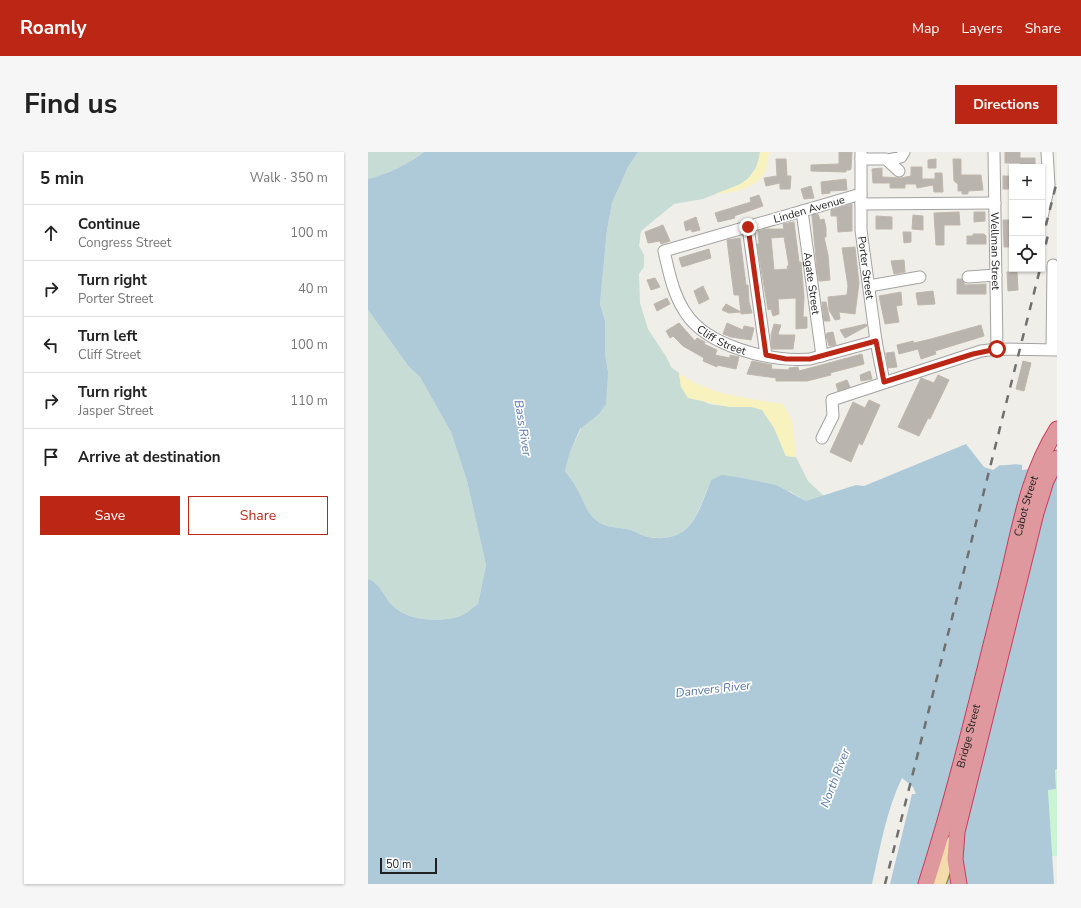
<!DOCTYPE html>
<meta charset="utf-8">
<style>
body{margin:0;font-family:"Nunito Sans",sans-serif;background:#f6f6f6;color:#222}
.controls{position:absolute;right:12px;top:12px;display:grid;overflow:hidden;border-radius:0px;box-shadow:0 1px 3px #0004}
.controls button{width:36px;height:36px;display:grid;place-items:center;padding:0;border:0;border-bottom:1px solid #e0e0e0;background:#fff;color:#222;font:20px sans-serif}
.scale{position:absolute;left:12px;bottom:10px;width:57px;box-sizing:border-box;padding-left:4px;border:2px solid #212121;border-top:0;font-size:11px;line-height:14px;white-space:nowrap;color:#212121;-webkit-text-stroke:3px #fff;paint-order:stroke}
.stop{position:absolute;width:12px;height:12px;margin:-9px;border:3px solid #bc2615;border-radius:50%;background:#fff}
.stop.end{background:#bc2615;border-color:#fff;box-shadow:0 1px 4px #0008}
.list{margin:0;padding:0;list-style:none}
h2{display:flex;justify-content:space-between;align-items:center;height:52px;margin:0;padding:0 16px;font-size:17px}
h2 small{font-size:13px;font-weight:400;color:#767676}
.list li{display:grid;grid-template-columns:26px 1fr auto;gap:12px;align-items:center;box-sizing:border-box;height:56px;padding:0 16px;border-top:1px solid #e0e0e0}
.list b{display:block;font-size:15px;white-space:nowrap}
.list p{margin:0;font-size:13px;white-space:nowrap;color:#767676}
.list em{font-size:13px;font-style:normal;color:#767676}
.actions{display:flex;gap:8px;padding:12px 16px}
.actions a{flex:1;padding:9px 0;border:1px solid #bc2615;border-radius:0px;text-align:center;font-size:14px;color:#bc2615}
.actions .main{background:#bc2615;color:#fff}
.icon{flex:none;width:22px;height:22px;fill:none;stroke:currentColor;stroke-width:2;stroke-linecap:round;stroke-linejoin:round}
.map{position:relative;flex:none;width:689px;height:732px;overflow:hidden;border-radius:0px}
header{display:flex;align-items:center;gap:24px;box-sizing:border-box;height:56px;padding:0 20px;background:#bc2615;color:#fff}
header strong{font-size:19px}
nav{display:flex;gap:22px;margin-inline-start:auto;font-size:14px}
.intro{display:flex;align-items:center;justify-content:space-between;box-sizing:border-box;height:96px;padding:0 24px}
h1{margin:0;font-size:28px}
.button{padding:10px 18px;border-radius:0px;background:#bc2615;color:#fff;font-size:14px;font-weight:700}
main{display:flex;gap:24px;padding:0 24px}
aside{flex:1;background:#fff;border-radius:0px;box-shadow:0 1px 3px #0004}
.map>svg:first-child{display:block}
</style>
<header>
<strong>Roamly</strong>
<nav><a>Map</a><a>Layers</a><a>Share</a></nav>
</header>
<div class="intro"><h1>Find us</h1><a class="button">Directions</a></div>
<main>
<aside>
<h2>5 min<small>Walk · 350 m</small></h2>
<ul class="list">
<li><svg class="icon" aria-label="ahead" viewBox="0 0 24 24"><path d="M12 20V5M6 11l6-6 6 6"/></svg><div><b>Continue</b><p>Congress Street</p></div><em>100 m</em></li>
<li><svg class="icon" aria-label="right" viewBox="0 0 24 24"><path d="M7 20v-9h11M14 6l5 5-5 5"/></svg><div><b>Turn right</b><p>Porter Street</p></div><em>40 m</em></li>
<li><svg class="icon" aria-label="left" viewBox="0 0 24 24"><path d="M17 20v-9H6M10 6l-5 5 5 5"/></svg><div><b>Turn left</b><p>Cliff Street</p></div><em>100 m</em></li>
<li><svg class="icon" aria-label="right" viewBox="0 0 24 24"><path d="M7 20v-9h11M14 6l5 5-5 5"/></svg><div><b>Turn right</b><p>Jasper Street</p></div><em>110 m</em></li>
<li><svg class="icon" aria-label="arrive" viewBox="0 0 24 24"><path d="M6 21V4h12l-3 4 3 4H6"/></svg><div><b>Arrive at destination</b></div></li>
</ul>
<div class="actions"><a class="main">Save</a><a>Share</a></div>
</aside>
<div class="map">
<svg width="689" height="732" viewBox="0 0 689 732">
<rect width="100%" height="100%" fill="#f0eee8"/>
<g fill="#c7dcd5">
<path d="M0,0h56c-15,12 -37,22 -56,27z"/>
<path d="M270,0h122l-1,11 -13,19 -43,17 -29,5 -33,27 -2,15 5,9v12l-5,7 1,29 8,26 19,29 4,9 8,6 2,14c8,5 17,12 26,16 15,6 45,-1 55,7 12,9 18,33 24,46l10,1 12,24 16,15 -18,5 -15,-9 -54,-15 -26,3c-13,31 -20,65 -63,57 -6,-1 -11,-5 -17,-7 -11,-3 -27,-2 -35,-10 -10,-8 -13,-20 -19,-31 -3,-7 -8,-12 -12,-18l5,-19 38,-81 -3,-16v-34l-5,-17 7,-74 5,-27 16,-36z"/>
<path d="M0,158l41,57 11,10 31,55 16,49 19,84 -8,39c-6,4 -12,10 -18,12 -20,7 -52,5 -67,-10 -10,-10 -12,-21 -25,-27z"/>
</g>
<g fill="#f8f2bf">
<path d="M392,0h10c-2,7 -3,16 -6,22 -10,15 -32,19 -49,20 25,-9 41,-13 45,-42z"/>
<path d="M311,221c29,22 69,25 104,31l9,16 4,37 -10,-1 -12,-28 -12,-18 -11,-3h-22l-41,-9 -7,-11z"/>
</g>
<path fill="#cbf5d2" d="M687,617h2v87h-5l-4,-66 8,-1z"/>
<path fill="#aecad9" d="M56,0h214l-10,15 -16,36 -5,27 -7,74 5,17v34l3,16 -2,33 -7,10 -19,15 -10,23 -5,19c4,6 9,11 12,18 6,10 9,23 19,31 8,8 24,7 35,10 6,2 11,6 17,7 43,8 51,-26 63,-57l11,-5 15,2 39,8 30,16 50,-16 8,1 102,-42 18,23 9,3 7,-5c8,1 14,-2 22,0v5c13,-1 23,-5 35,-10v309l-2,1 1,19 -8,1 6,94h-164l22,-90h4l-3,-7 -11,-9c-16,33 -22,71 -30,106h-504v-305c13,5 15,17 25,27 15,15 47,17 67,10 6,-2 12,-8 18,-12l8,-39 -19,-84 -16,-49 -31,-55 -11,-10 -41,-57v-131c19,-5 41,-15 56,-27z"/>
<g fill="#b9b4ae" stroke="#c0b7ac" fill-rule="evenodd">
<path d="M471,0h13l-1,17 -1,1h-4v2l-35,-1v-6l28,-1z"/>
<path d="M637,0h15v6h15v9h-15v-4h-15z"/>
<path d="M408,7h10l1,17h4l-1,13h-10v-6l-14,3 -2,-8 13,-2z"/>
<path d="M568,7v9h-8v-8z"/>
<path d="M585,7h8v16h20l2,15 -15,1v3h-6v-3h-4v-7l-4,-3z"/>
<path d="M543,15h11v12h13v-6h7l1,19h-9l-1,-7 -16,3 -1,-4h-11v4h-15v-5h-17l-1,-14 10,-1v9l19,1 10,-2z"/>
<rect x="635" y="24" width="9" height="13"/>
<path d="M478,27l1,11 -17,1v2l-8,1 -1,-12z"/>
<path d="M443,34l3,12 -10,1 -3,-10z"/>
<path d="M391,43l4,11 -29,10 1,2 -17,4 -3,-9 36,-11 -1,-4z"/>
<path d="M484,52v27l-14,1 -1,-16h-6v-6z"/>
<path d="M591,60l1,13h-16v20h-8l-2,-32z"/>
<path d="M606,60h11v9l-11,1z"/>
<path d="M450,62l2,6 4,-1 2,9v9h-2l4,18 2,25 -9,1h-2l-2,-11 -5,-55z"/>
<path d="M545,63l10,1v14l-11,-1z"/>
<path d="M508,64l16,1v12h-16z"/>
<path d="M328,65l4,13 -8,2 -1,-3 -5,2 -2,-9z"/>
<path d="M635,68h9v27h-8z"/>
<path d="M426,70l5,40h2l3,35 -1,20h4v11l-11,1v-31l-18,1 1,15 -6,2 -2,-7 -3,1 -11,-66h2l-1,-13 7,-2h19l-1,-5zM416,85l5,29h-2l1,3 -14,1 -3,-32z"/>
<path d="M295,73l7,16 -9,3 -1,-3 -12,2 -3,-11z"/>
<path d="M535,80h8v10l-7,1z"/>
<path d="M605,82h11l2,2v8h-19v-8h6z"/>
<path d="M372,86l6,47h2l1,17 3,11 -11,1 -2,-19h-5l-7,-55z"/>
<path d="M487,95l4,36 -4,31 -16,-2 1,7 -5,1 -6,-10 -1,-13 19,-2 1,-9 -6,-38z"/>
<path d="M341,97l2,9 -29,9 -3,-9z"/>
<path d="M536,108l1,12 -11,2 -3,-13z"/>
<path d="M639,120h10l1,18 -10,1z"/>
<path d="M287,126l5,9 -9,3 -4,-10z"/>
<path d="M589,127h5l3,6 21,-1v10h-29z"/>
<path d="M335,134l6,13 -10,5 -5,-13z"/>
<path d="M565,139l2,13 -17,1 -2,-12z"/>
<path d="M533,140l1,13 -6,1 3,16 -14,2 -6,-28z"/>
<path d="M299,146l3,6 -13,7 -3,-7z"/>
<path d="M454,150h4l4,19h-6z"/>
<path d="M358,152l15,8 -12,1 -7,-3z"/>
<path d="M311,171l16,18 2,-3 8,4 -1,2 13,6 -2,5 15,3v-3l9,2 -3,12 -19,-4v2l-14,-6 1,-3 -21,-12 -10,-10 -3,2 -4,-7z"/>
<path d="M359,171l16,7 1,-4 10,2 -3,12 -20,-3 -8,-3z"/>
<path d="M406,172l7,1 -3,9 2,1h15l-2,14h-21l-1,-14z"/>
<path d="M498,172l1,2 -22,12 -5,-8z"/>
<path d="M613,173l3,11 -49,15 1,3 -15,5 -3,-10 -19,5 -2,-9 16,-4 1,2 17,-4z"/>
<path d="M465,180l3,13 -7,1 -3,-11 1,-2z"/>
<path d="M526,200l3,15 -9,1 -2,-15z"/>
<path d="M494,202l2,10 -34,9 1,2 -24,6h-31v-3l-29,-4 5,-13 20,4 -1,4 18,1v-2l9,-1 1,4z"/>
<path d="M655,209l8,2 -7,28 -8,-2z"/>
<path d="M502,219l2,8 -11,2 -1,-6z"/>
<path d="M570,223l11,5 -19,39 -2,-1 -9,18 -21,-9 23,-49 13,5z"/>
<path d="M479,228l3,7 -12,4 -2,-7z"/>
<path d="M501,248l11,5 -18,40 -3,-2 -8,19 -21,-10 23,-50 12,6z"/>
</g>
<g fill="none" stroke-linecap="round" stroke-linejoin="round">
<defs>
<g id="minor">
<path id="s1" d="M493,0v78l15,111 8,41"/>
<path id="s2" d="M626,0l3,197"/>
<path d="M493,7h25l13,12"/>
<path d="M520,8l13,-3 3,-5"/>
<path id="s3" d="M493,42l-197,57c5,21 9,43 21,61 22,35 86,50 125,47l66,-18"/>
<path d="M493,52l134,-1"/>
<path id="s4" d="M434,59l20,145"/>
<path d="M674,65l7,-32 -2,-33"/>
<path d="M380,75l18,128"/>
<path d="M600,125l28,-2"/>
<path d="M501,134l51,-9"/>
<path d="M684,197l1,-84"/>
<path d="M454,286l11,-22 -1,-16 149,-49 16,-2 60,1"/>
</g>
<path id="major" d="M571,732l14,-42"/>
<g id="highway">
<path id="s5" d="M558,732c31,-97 54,-196 79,-295 14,-55 21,-111 52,-160"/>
<path d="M591,732l-4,-25 2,-27 79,-319 10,-32 11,-23"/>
</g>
</defs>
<use href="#minor" stroke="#a2a2a2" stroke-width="13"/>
<use href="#major" stroke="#8d7110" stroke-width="15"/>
<use href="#highway" stroke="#ca3a5c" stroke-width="17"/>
<use href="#minor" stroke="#fff" stroke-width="11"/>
<use href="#major" stroke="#f3dbab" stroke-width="13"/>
<use href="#highway" stroke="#df999e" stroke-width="15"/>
<g stroke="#6f6f6f" stroke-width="2.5" stroke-dasharray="8 8" stroke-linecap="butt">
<path d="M674,89l15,-60"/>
<path d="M674,108l6,-25"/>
<path d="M517,732l155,-615"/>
</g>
</g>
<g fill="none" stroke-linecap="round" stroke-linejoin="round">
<path stroke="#bc2615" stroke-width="5" d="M380,75l18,128 20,4h24l66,-18 8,41 89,-28 24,-5"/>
</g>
<g text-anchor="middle" stroke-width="3.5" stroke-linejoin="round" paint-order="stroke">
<g font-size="11" fill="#212121" stroke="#fff">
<text transform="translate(441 57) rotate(-16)" y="4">Linden Avenue</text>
<text dy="4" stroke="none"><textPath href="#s2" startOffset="99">Wellman Street</textPath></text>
<text dy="4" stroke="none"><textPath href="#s1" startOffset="116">Porter Street</textPath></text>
<text dy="4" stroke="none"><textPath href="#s4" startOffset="73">Agate Street</textPath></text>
<text dy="4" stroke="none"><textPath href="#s3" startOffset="317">Cliff Street</textPath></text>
<text dy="4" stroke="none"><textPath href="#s5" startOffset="391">Cabot Street</textPath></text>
<text dy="4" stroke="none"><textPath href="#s5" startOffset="154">Bridge Street</textPath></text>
</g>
<g font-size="12" font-style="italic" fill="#5676a7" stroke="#fff">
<text transform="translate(155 276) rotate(81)" y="4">Bass River</text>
<text transform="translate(345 537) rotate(-6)" y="4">Danvers River</text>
<text transform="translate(467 626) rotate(-69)" y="4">North River</text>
</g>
</g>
</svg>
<div class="controls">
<button>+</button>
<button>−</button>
<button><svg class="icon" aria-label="locate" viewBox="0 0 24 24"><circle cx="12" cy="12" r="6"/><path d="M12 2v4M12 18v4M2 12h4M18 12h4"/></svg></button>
</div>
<div class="scale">50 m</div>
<div class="stop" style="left:629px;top:197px"></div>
<div class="stop end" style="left:380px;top:75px"></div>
</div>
</main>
